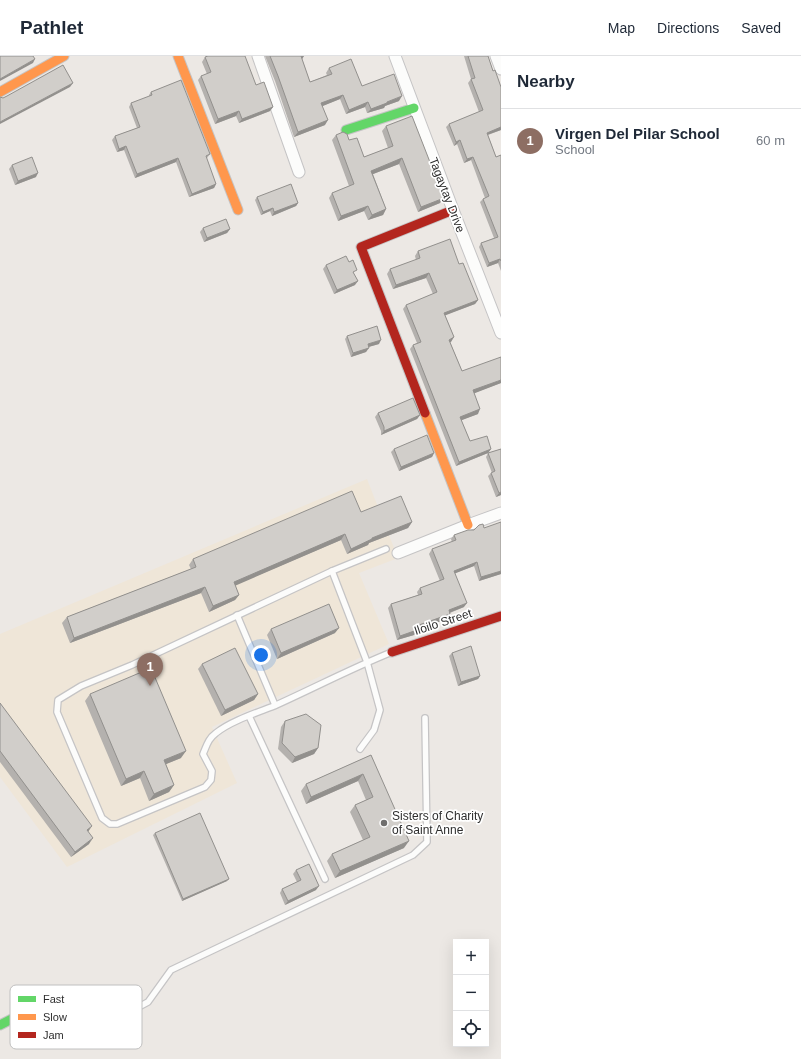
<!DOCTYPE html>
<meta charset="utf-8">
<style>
body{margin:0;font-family:Helvetica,sans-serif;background:#f2f2f3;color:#1f2937}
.controls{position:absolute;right:12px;bottom:12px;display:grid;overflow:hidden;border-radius:0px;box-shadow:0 4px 16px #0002}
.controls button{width:36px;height:36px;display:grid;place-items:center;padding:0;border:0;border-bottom:1px solid #e0e1e3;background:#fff;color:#1f2937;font:20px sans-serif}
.you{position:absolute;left:261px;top:599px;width:14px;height:14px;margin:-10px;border:3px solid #fff;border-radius:50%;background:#1a73e8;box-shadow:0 0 0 6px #1a73e833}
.badge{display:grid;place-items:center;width:26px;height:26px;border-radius:50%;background:#706f6e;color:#fff;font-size:13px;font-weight:700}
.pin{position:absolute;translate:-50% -33px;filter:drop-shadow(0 1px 2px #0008)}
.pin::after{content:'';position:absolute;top:21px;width:14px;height:12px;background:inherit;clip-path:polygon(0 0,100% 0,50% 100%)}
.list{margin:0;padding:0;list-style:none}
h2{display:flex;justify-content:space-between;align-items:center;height:52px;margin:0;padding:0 16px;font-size:17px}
h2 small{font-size:13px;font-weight:400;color:#747a83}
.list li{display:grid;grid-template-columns:26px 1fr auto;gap:12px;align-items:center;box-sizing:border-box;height:64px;padding:0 16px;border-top:1px solid #e0e1e3}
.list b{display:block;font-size:15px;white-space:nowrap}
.list p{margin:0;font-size:13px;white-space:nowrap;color:#747a83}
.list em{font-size:13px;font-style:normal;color:#747a83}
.icon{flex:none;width:22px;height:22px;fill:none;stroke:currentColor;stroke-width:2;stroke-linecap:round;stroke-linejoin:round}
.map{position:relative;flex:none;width:501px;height:1003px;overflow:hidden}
header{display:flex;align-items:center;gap:24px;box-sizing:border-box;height:56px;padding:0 20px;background:#fff;border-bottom:1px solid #e0e1e3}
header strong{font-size:19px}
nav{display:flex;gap:22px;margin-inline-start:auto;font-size:14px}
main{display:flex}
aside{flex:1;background:#fff}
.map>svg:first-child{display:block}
</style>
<header>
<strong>Pathlet</strong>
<nav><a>Map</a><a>Directions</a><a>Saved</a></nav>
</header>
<main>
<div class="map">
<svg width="501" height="1003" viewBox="0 0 501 1003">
<rect width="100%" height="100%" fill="#ece8e4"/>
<path fill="#efe6d8" d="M367,423l31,79 -39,15 30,71 -177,83 25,56 -170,84 -67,-90v-143z"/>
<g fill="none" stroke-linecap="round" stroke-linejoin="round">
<defs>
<g id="lane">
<path d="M386,493l-54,22 -200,94 -51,21 -23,14 -1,12 45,106 8,6h7l88,-37 6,-7 1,-9 -9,-17c4,-9 5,-15 13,-21 15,-12 40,-20 58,-27 40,-18 78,-38 118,-54"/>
<path d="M332,515l35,91 13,48 -6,20 -14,19"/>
<path d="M237,559l38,90"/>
<path d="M249,660l76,163"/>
<path d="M73,986l75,-40 23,-32 242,-115 14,-13 -2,-124"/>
</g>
<g id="street">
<path d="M258,0l41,116"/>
<path d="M395,0l58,154 48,123"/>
<path d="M496,0l5,13"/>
<path d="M398,497l70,-28 33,-12"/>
</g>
<g id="fast">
<path d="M346,74l68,-22"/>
<path d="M0,969l45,-23 5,2 15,19 6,20"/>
</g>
<g id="slow">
<path d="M178,0l60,154"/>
<path d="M0,36l64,-36"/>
<path d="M425,357l43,112"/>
</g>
<g id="jam">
<path d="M425,357l-64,-166 92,-37"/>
<path d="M392,596l109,-36"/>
</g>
</defs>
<use href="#lane" stroke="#c5c4c5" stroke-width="8"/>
<use href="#street" stroke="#c5c4c5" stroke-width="13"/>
<use href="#fast" stroke="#c5c4c5" stroke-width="11"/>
<use href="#slow" stroke="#c5c4c5" stroke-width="11"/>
<use href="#jam" stroke="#c5c4c5" stroke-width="11"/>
<use href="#lane" stroke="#fcfcfb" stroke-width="5.5"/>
<use href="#street" stroke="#fcfcfb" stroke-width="11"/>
<use href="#fast" stroke="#63d668" stroke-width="9"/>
<use href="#slow" stroke="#ff974d" stroke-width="9"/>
<use href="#jam" stroke="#b3261e" stroke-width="9"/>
</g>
<g fill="#b4b1ae">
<path d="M265,0h39l-2,3 8,23 17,-7 -1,-2 3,-5 33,18 37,15 -14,5 -1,2 -17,5 -2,-6 -19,7 -6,-15 -18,7 3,19 -31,12 -19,-56z"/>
<path d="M464,0h24l5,15 8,16v43l-13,5 8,22 5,-2v116l-3,-8 -11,4 -8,-20 2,-4 13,-5 -14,-36 3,-3 2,-1 -14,-38 -7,3 -7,-19 -3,2 -8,-19 3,-3 30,-12 -11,-29 3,-4z"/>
<path d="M205,1l51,28 17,22 -3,4 -31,12 -3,-7 -21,8 -17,-44 3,-4 6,-2 -5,-12z"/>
<path d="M151,36l59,62 -3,4h-1l10,26 -2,4 -25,9 -13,-35 -41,16 -11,-28 -7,2 -5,-12 3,-4 22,-8 -8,-21 2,-4 18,-6v-2z"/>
<path d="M386,70l54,77 -22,9 -19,-48 -26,10 13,35 -3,6 -15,5 -4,-9 -26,10 -9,-23 3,-5 17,-7 -17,-46 4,-5 13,5 15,17 24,-9 -6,-17z"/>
<path d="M12,109l24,12 -21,8 -6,-16z"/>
<path d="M257,141l41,6 -2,3 -24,10 -2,-5 -9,4 -6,-15z"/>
<path d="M203,172l27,1 -3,4 -23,9 -4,-10z"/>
<path d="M418,195l41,13 19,36 -3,4 -30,11 9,22 -4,5 12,29 39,12 -27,10 4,21 -17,6 9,21 21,8 -3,4 -32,13 -46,-117 3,-4 4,-2 -14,-34 3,-4 27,-11 -7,-16 -33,11 -6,-15 3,-5 26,-9 -1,-4z"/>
<path d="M349,206l5,12 1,11 -21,9 -11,-25 3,-4z"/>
<path d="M347,280l32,8 -11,3 -2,5 -15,5 -6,-18z"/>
<path d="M378,357l42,2 -3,4 -36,16v-4l-6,-14z"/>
<path d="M394,393l40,4 -2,4 -33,14 -8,-19z"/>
<path d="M501,393v46l-5,2 -8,-21 3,-3h1l-6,-16 2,-4z"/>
<path d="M361,456l51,10 -4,6 -39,15 -1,2 -21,9 -6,-14 -106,45 4,10 -4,5 -26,12 -8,-19 -131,50 -8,-20 5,-6 124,-48 -2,-4 4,-6z"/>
<path d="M454,479l47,39 -22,7 -5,-15 -19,7 9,34 -14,6v1l-3,5 -30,10v1l-3,5 -17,5 -9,-32 3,-4 27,-9 -1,-3 3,-4 20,-7 -11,-27 3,-5 20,-7 -1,-3z"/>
<path d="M271,573l64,4 -58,26 -10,-24z"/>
<path d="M452,597l28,23 -2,3 -20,7 -9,-30z"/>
<path d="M202,608l56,30 -4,6 -33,16 -23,-47z"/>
<path d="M90,638l91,64 -15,6 8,21 -5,7 -20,9 -9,-23 -19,8 -36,-85z"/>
<path d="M0,647l88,129 1,12 -18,13 -71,-95z"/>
<path d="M285,665l33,27 -4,6 -22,9 -14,-14 3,-22z"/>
<path d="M371,699l33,93 -69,30 -8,-17 5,-7 31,-14 -13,-28 5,-7 11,-5 -8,-19 -52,23 -5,-13 5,-7z"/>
<path d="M155,777l72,48 -45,20 -29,-66z"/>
<path d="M296,814l20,20 -31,15 -5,-12 2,-4 15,-7 -4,-8z"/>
</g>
<g fill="#92908d">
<path d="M301,0h3l-2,3 -4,2z"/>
<path d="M35,3l-2,4 -33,18v-2z"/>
<path d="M73,27l-3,4 -70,37v-2z"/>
<path d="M343,39l-3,4 -22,9 3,-5z"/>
<path d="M402,40l-3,5 -14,5 -1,2 -17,5 4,-4z"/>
<path d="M368,46l-3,5 -19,7 3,-4z"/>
<path d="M273,51l-3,4 -31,12 3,-4z"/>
<path d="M239,55l-3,5 -21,8 3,-5z"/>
<path d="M328,64l-3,5 -31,12 4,-5z"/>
<path d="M501,71v3l-17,6 3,-3z"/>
<path d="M460,84l-3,4 -3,2 2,-4z"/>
<path d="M126,90l-2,4 -7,2 2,-3z"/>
<path d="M473,101l-2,3 -7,3 3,-4z"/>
<path d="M178,102l-2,4 -41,16 2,-4z"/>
<path d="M402,102l-3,6 -31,12 3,-5z"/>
<path d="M38,117l-2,4 -21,8 3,-4z"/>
<path d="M216,128l-2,4 -25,9 3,-3z"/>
<path d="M444,142l-4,5 -22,9 3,-5z"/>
<path d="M298,147l-2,3 -24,10 2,-4z"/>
<path d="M368,150l-4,5 -26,10 3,-5z"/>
<path d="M273,152l-3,3 -9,4 2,-3z"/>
<path d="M386,153l-3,6 -15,5 4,-5z"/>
<path d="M230,173l-3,4 -23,9 3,-4z"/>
<path d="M500,203l-2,4 -11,4 2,-4z"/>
<path d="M429,217l-3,5 -33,11 3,-4z"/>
<path d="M358,225l-3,4 -21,9 3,-4z"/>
<path d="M478,244l-3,4 -34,13 3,-4z"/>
<path d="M454,281l-3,5 -5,2 3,-4z"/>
<path d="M381,284l-2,4 -14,4 3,-4z"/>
<path d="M369,292l-3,4 -15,5 2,-4z"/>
<path d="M501,324v3l-31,12 3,-5z"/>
<path d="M480,353l-2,5 -21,8 3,-5z"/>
<path d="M420,359l-3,4 -36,16 3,-4z"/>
<path d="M491,393l-3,4 -32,13 3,-4z"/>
<path d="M434,397l-2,4 -33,14 2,-4z"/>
<path d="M501,436v3l-5,2 3,-4z"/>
<path d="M412,466l-4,6 -39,15 -1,2 -21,9 4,-5 21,-11z"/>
<path d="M345,478l-4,6 -111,48 4,-6z"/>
<path d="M477,506l-3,4 -23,9 3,-4z"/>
<path d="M501,515v3l-22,7 2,-4z"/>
<path d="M205,531l-4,6 -131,50 4,-5z"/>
<path d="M239,539l-4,5 -26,12 4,-6z"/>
<path d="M467,547l-3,4 -18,7 3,-4z"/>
<path d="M450,558l-3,5 -34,12 3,-5z"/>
<path d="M339,572l-4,5 -58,26 4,-6z"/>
<path d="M417,574l-3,5 -17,5 3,-4z"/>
<path d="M480,620l-2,3 -20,7 3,-4z"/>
<path d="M258,638l-4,6 -33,16 4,-6z"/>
<path d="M318,692l-4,6 -22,9 3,-6z"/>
<path d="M186,695l-5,7 -22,9 5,-7z"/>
<path d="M144,715l-4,7 -19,8 5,-7z"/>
<path d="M363,718l-5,7 -52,23 5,-7z"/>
<path d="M174,729l-5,7 -20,9 5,-7z"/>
<path d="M92,770l-4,6 -5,4 4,-6z"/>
<path d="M93,782l-4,6 -18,13 4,-5z"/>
<path d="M409,785l-5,7 -69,30 5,-7z"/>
<path d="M229,823l-2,2 -45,20 1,-2z"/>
<path d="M319,830l-3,4 -31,15 3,-4z"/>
</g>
<g fill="#d1ceca" stroke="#92908d">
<path d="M0,0h33l2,3 -35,20z"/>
<path d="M208,0h37l11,29 8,-3 9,25 -31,12 -3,-8 -21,8 -17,-43 10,-4 -6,-15z"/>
<path d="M270,0h31l9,26 22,-8 -3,-6 22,-9 11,27 32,-12 8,22 -15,6v1l-16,6 -3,-7 -19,8 -6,-15 -22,8 7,17 -30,12 -20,-56z"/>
<path d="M468,0h20l5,15 2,-1 6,17v40l-14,6 9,24 5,-2v106l-1,-2 -11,4 -8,-20 17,-6 -15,-38 6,-3 -16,-39 -6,2 -7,-19 -4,2 -7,-18 34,-14 -12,-31 4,-1z"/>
<path d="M63,9l10,18 -73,39v-25l3,1 4,-2z"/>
<path d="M181,24l29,74 -4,2 10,28 -24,10 -14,-36 -41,16 -11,-28 -7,3 -4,-13 25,-9 -9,-24 21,-8 -1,-3z"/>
<path d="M412,60l32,82 -23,9 -19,-49 -31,13 15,38 -14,6 -4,-9 -27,10 -9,-23 22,-9 -18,-49 7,-3 4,2 2,6 8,-2 7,19 29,-11 -7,-20z"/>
<path d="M32,101l6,16 -20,8 -6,-16z"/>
<path d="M291,128l7,19 -24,9 -1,-4 -10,4 -6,-15z"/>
<path d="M226,163l4,10 -23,9 -4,-10z"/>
<path d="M450,183l9,25 4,-1 15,37 -34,13 10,24 -5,3 13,31 39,-14v23l-28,10 7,19 -20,8 10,24 17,-5 4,13 -32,13 -46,-117 8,-3 -15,-37 31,-13 -8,-19 -33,12 -6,-16 30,-11 -2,-7z"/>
<path d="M346,200l3,6 4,-2 4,10 -4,2 5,9 -21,9 -11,-25z"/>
<path d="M377,270l4,14 -13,4 1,4 -16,5 -6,-17z"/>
<path d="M413,342l7,17 -36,16v-4l-6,-14z"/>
<path d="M427,379l7,18 -33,14 -7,-18z"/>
<path d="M501,393v43l-2,1 -8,-20 4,-2 -7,-18z"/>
<path d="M352,435l9,21 40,-16 11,26 -40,16v1l-21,10 -6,-15 -111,48 5,13 -26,11 -8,-19 -131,51 -7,-21 129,-50 -3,-8z"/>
<path d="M501,466v49l-20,6 -4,-15 -23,9 13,32 -18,7 1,4 -34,12 1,4 -17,6 -9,-32 31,-10 -2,-6 24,-9 -12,-30 24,-9 -2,-5 14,-5h6l5,-5 4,-1 1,4z"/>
<path d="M329,548l10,24 -58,25 -10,-24z"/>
<path d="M471,590l9,30 -19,6 -9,-29z"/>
<path d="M235,592l23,46 -33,16 -23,-46z"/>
<path d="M151,612l35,83 -22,9 10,25 -20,9 -10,-23 -18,8 -36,-85z"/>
<path d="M0,647l92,123 -5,4 6,8 -18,14 -75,-101z"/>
<path d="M306,658l15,11 -3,23 -23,9 -13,-14 3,-22z"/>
<path d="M371,699l38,86 -69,30 -8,-17 38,-17 -15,-32 18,-8 -10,-23 -52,23 -5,-13z"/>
<path d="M200,757l29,66 -46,20 -28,-66z"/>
<path d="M309,808l10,22 -31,15 -6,-12 19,-9 -5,-10z"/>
</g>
<circle fill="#706f6e" stroke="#fff" stroke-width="1.5" cx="384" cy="767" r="4"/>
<g text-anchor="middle" stroke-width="3.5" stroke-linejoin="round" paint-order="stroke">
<g font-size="12" fill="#2e2e2e" stroke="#fff">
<text transform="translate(447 139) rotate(69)" y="4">Tagaytay Drive</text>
<text transform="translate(443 566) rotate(-18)" y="4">Iloilo Street</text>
</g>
<g font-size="12" fill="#2e2e2e" stroke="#fff" text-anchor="start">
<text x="392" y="764">Sisters of Charity<tspan x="392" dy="14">of Saint Anne</tspan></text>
</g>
</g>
<rect x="10" y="929" width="132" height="64" rx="6" fill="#fff" stroke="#c0c0c0" stroke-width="1"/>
<rect x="18" y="940" width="18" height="6" fill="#63d668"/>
<rect x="18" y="958" width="18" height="6" fill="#ff974d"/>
<rect x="18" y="976" width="18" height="6" fill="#b3261e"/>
<g font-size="11" fill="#2e2e2e">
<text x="43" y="947">Fast</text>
<text x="43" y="965">Slow</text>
<text x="43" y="983">Jam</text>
</g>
</svg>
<div class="controls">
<button>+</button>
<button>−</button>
<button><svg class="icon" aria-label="locate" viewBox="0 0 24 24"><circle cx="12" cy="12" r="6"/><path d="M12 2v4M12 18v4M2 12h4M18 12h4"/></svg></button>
</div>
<div class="you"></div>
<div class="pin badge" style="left:150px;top:630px;background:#8d6e63">1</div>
</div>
<aside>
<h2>Nearby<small></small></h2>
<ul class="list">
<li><span class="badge" style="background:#8d6e63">1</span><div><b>Virgen Del Pilar School</b><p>School</p></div><em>60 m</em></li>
</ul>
</aside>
</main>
